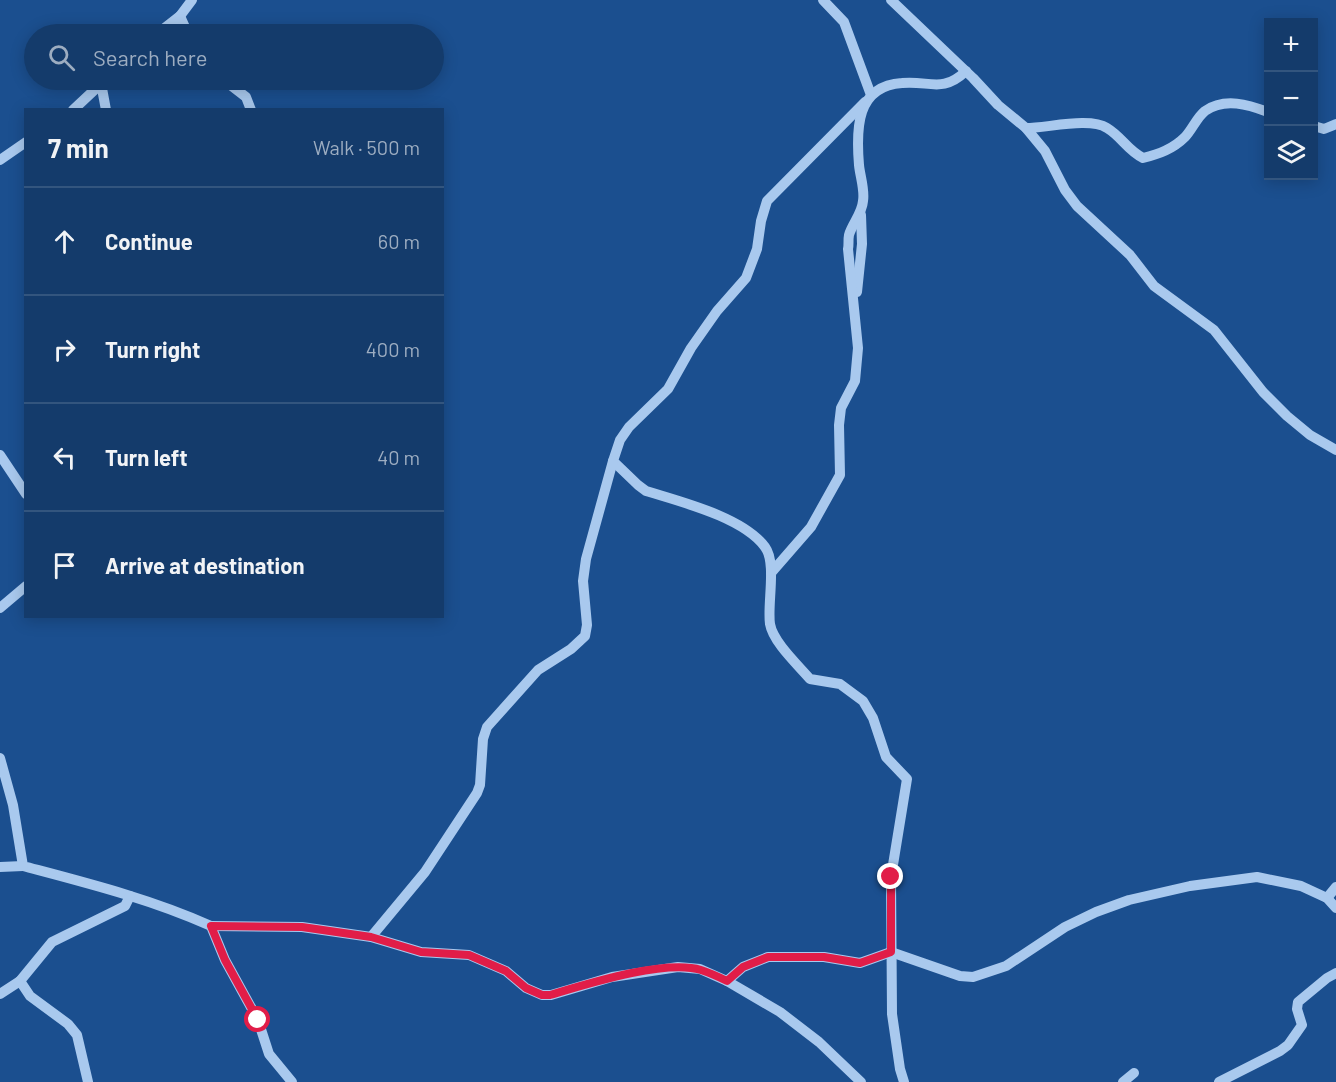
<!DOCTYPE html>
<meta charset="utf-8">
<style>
body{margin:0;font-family:Barlow,sans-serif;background:#214673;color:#f1f3f6}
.controls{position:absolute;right:18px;top:18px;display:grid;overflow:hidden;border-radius:0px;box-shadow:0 3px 15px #0003}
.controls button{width:54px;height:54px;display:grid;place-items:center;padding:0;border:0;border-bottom:2px solid #33557e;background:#143b6b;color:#f1f3f6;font:30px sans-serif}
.stop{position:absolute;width:18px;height:18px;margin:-14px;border:4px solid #e11d48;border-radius:50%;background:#fff}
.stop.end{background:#e11d48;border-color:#fff;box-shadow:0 2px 6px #0008}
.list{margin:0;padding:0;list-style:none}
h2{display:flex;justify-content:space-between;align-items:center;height:78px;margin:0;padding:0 24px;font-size:26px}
h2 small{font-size:20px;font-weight:400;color:#9dadc1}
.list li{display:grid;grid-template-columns:39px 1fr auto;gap:18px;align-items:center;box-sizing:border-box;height:108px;padding:0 24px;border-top:2px solid #33557e}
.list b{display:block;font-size:22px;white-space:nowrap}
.list em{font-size:20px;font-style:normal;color:#9dadc1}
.icon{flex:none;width:33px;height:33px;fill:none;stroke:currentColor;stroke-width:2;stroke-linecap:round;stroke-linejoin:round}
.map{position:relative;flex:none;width:1336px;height:1082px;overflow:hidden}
.search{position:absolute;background:#143b6b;box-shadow:0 3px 15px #0003;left:24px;top:24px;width:420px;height:66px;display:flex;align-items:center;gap:15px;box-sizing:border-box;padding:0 21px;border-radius:33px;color:#9dadc1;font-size:22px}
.panel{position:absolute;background:#143b6b;box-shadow:0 3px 15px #0003;left:24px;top:108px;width:420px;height:510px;border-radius:0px}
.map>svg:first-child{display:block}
</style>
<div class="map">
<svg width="1336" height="1082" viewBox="0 0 1336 1082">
<rect width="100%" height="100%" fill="#1b4f8f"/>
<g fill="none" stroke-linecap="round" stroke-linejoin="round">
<g stroke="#a9c9ee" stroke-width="10">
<path d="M823,0l21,22 27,73"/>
<path d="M891,0l82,78 25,27 28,23 19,23 20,39 12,16 53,49 24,31 60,44 49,62 24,24 23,19 26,15"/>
<path d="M180,16l8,18"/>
<path d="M157,34l23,-18 12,-16"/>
<path d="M224,80l22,17 5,13"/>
<path d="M101,83l5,27"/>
<path d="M865,102l-98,99 -6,20 -4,28 -11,29 -29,33 -26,37 -23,41 -39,38 -9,13 -7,21 25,24 8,6c35,11 97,26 119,56 12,16 2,57 5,77 3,18 28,41 40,55l30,5 23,17 10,17 13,39 21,22 -16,98 1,137 8,55 4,13"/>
<path d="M73,110l32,-30"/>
<path d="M1314,126l10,3 12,-5"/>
<path d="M1026,128c21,0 64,-11 81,0 15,9 20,22 36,30 16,-4 30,-9 42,-21 7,-7 12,-20 20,-26 20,-14 44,-6 63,1"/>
<path d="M0,160l26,-18"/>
<path d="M857,292l5,-48 -1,-29"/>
<path d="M0,455l26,39"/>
<path d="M771,573l40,-46 29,-52 -1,-50 2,-17 14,-27 3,-33 -10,-99c1,-4 0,-9 1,-14 3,-11 13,-21 14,-34 2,-11 -3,-25 -4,-36 -3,-36 -3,-79 43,-82 27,-3 40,11 64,-12"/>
<path d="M0,608l26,-22"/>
<path d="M0,758l13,47 10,61c64,17 128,33 188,60l14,34 33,60 11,34 23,28"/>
<path d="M0,867l23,-1"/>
<path d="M1327,898l9,-11"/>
<path d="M211,926l91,1 69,10 50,15 48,3 37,16 20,17 16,7h9l61,-18 66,-10 22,2 27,12 53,31 39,30 42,40"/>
<path d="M371,937l54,-65 52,-79 3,-8 3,-46 4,-12 51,-57 33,-21 14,-13 2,-11 -4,-44 3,-22 27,-98"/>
<path d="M20,981l10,15 38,28 9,11 11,47"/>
<path d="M727,981l16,-14 25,-10h56l36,6 31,-11 69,24 13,1 33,-11 59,-39 31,-15 33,-12 61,-14 67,-9 44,9 26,12 9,10"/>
<path d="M0,994l20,-13 32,-39 73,-36 5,-10"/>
<path d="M1123,1082l11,-9"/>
<path d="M1219,1082l61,-31 8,-6 14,-20 -5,-16 1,-7 29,-24 9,-5"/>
</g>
</g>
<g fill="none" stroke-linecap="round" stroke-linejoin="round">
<path stroke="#e11d48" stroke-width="8" d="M258,1020l-33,-60 -14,-34 91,1 69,10 50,15 48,3 37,16 20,17 16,7h8c37,-11 115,-36 151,-25 9,3 18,7 26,11l16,-14 25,-10h56l36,6 31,-11v-75"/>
</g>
</svg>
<div class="controls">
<button>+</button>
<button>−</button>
<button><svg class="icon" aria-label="layers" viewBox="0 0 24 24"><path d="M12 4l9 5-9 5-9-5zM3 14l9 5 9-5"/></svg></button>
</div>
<div class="stop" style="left:258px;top:1020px"></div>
<div class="stop end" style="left:891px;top:877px"></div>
<div class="search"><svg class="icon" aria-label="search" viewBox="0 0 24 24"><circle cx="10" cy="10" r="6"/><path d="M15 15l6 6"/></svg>Search here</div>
<section class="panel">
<h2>7 min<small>Walk · 500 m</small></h2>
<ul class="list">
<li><svg class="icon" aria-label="ahead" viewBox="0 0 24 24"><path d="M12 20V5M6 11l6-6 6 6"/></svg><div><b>Continue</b></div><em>60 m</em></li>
<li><svg class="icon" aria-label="right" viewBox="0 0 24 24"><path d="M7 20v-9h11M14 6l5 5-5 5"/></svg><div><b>Turn right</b></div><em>400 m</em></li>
<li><svg class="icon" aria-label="left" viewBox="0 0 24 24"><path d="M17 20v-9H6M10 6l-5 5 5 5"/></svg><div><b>Turn left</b></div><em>40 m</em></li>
<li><svg class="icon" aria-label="arrive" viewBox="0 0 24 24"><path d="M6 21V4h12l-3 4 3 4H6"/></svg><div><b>Arrive at destination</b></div></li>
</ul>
</section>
</div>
